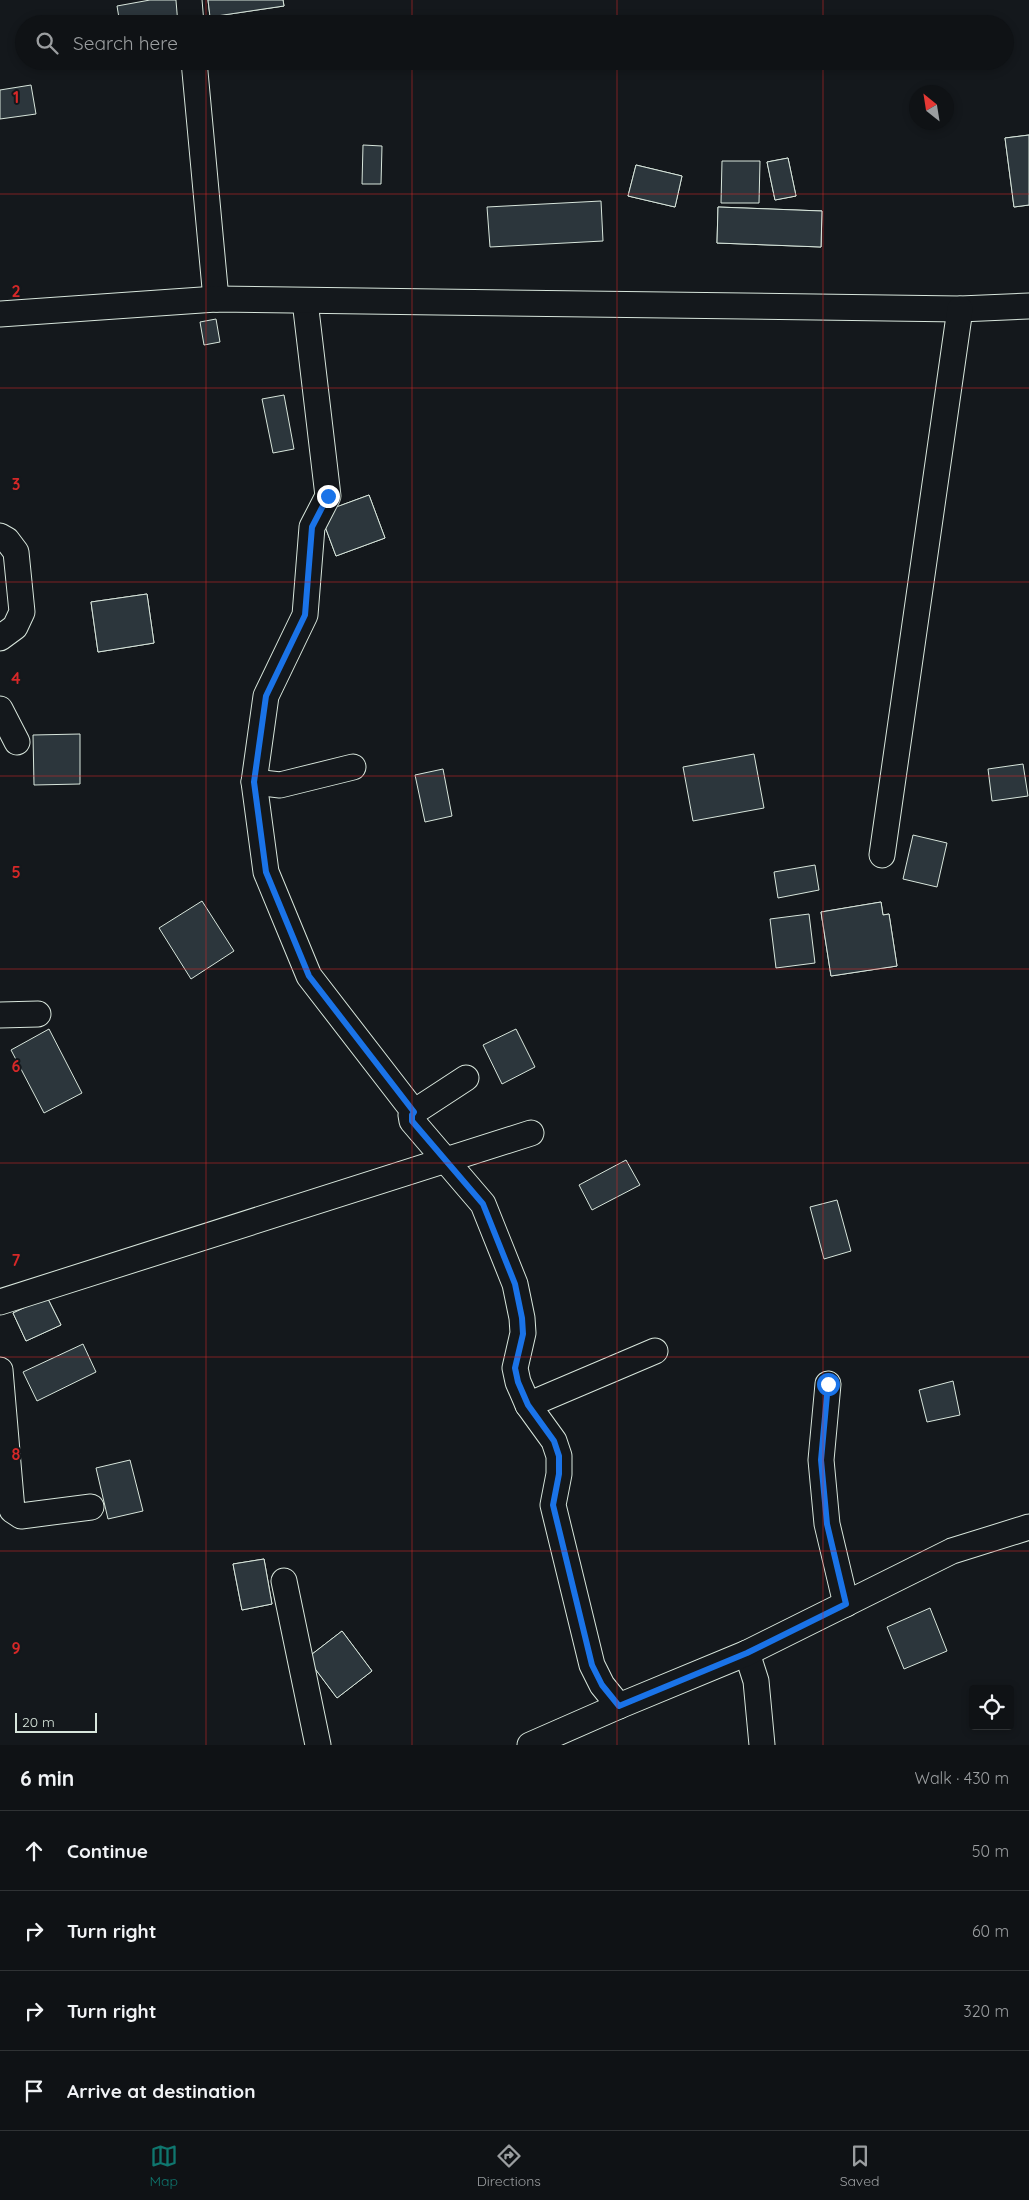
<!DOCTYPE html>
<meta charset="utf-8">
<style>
body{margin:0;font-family:Quicksand,sans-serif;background:#1d2022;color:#f1f3f6}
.controls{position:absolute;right:15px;bottom:15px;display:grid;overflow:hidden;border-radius:5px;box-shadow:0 2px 8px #0003}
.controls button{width:45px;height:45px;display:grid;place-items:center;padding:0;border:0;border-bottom:1px solid #2f3234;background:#0f1215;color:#f1f3f6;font:25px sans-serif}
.compass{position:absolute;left:909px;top:85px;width:45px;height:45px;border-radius:50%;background:#0f1215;box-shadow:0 2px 8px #0003;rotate:330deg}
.scale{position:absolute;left:15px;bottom:12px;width:82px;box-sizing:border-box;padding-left:5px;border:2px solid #d8e6dc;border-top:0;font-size:14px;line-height:18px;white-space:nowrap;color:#d8e6dc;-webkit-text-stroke:4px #14181c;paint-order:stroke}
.stop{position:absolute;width:15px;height:15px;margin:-11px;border:4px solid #1a73e8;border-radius:50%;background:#fff}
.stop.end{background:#1a73e8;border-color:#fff;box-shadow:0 1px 5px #0008}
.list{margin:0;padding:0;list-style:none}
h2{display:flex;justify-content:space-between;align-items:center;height:65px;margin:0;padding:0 20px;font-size:21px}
h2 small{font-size:16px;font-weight:400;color:#9b9ea0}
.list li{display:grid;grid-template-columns:32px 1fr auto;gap:15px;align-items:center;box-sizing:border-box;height:80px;padding:0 20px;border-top:1px solid #2f3234}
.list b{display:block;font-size:19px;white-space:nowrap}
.list em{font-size:16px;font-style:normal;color:#9b9ea0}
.icon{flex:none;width:28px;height:28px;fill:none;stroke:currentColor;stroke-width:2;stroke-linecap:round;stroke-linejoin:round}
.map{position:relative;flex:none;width:1029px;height:1745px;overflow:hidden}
.search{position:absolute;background:#0f1215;box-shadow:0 2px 8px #0003;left:15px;right:15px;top:15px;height:55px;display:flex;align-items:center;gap:12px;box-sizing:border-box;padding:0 18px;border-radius:28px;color:#9b9ea0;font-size:19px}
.sheet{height:385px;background:#0f1215}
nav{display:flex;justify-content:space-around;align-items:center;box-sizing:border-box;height:70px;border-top:1px solid #2f3234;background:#0f1215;font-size:14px;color:#9b9ea0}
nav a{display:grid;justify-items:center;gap:2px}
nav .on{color:#0f766e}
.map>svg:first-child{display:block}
</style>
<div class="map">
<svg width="1029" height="1745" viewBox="0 0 1029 1745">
<rect width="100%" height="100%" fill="#14181c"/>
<g fill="#2c363c" stroke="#d8e6dc">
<path d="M150,0h28l4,24h-62l-3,-18z"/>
<path d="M208,0h75l1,6 -74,11z"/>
<path d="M208,0h75l1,6 -74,11z"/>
<path d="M31,85l5,29 -36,5v-29z"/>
<path d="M1029,135v70l-15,2 -9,-69z"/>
<path d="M1029,135v70l-15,2 -9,-69z"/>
<path d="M363,145l19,1 -1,38h-19z"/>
<path d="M788,158l8,38 -21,4 -8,-38z"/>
<path d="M788,158l8,38 -21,4 -8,-38z"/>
<path d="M722,161h38l-1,42h-38z"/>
<path d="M636,165l46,11 -7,31 -47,-11z"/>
<path d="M636,165l46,11 -7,31 -47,-11z"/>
<path d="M601,201l2,40 -113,6 -3,-40z"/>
<path d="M718,207l104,4 -1,36 -104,-4z"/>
<path d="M718,207l104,4 -1,36 -104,-4z"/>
<path d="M216,319l4,23 -16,3 -4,-23z"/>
<path d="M284,395l10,54 -21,4 -11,-54z"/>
<path d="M369,495l16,43 -49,18 -16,-43z"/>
<path d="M369,495l16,43 -49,18 -16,-43z"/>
<path d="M147,594l7,49 -56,9 -7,-50z"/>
<path d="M147,594l7,49 -56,9 -7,-50z"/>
<path d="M80,734v50l-46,1 -1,-50z"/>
<path d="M754,754l10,54 -71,13 -10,-54z"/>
<path d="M1023,764l5,32 -36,5 -4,-32z"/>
<path d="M443,769l9,47 -27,6 -10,-47z"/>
<path d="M913,835l34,8 -10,44 -34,-8z"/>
<path d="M815,865l4,25 -41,8 -4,-26z"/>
<path d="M202,901l32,50 -43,28 -32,-51z"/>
<path d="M881,902l2,13 6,-1 8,52 -66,10 -10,-64z"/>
<path d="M881,902l2,13 6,-1 8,52 -66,10 -10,-64z"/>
<path d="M809,914l6,49 -39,5 -6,-49z"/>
<path d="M49,1029l33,64 -38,20 -33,-63z"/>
<path d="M516,1029l19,38 -33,17 -19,-39z"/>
<path d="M626,1160l14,25 -48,25 -13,-25z"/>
<path d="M837,1200l14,51 -27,8 -14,-52z"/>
<path d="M47,1297l14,28 -35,16 -13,-28z"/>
<path d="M47,1297l14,28 -35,16 -13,-28z"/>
<path d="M83,1344l13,28 -59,29 -14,-29z"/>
<path d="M953,1381l7,34 -33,7 -8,-32z"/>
<path d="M130,1460l13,51 -35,8 -12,-51z"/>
<path d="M264,1559l8,45 -30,6 -9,-46z"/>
<path d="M264,1559l8,45 -30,6 -9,-46z"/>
<path d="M930,1608l17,43 -43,18 -17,-42z"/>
<path d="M342,1631l30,40 -35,27 -30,-40z"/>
<path d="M342,1631l30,40 -35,27 -30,-40z"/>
</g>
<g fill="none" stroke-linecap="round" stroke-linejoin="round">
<defs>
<g id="street">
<path d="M189,0l2,24"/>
<path d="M194,61l22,238"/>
<path d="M305,301l23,195 -16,31 -7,88 -39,81 -12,86 12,90 43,104 105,136 -3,3 1,6 71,83 32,80 7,34 1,15 -8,35 3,14 10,23 26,36 5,15v18l-6,31 39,160 10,20 17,21"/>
<path d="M0,314l216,-15 744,10 69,-3"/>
<path d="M0,536l7,4 9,12 6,60 -7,15 -15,11"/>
<path d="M0,709l17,33"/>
<path d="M254,782l26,3 73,-18"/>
<path d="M882,855l78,-546"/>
<path d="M0,1015l38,-1"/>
<path d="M414,1112l52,-34"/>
<path d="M0,1302l531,-169"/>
<path d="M0,1370l12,140 9,6 70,-9"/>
<path d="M828,1384l-7,76 6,64 19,80"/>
<path d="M528,1405l127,-54"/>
<path d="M284,1581l34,164"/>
<path d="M747,1653l9,28 6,64"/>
<path d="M530,1745l89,-39 128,-53 205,-102 77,-24"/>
</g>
</defs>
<use href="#street" stroke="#d8e6dc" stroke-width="27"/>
<use href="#street" stroke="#14181c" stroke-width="25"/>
</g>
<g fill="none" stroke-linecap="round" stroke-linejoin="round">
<path stroke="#1a73e8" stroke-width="6" d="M328,496l-16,31 -7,88 -39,81 -12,86 12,90 43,104 105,136 -2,3v6l71,83 32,80 7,34 1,16 -8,34 3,14 10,23 26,36 5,15v18l-6,31 39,160 10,20 17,21 128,-53 99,-49 -19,-80 -6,-64 7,-76"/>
</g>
<path fill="none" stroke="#d62828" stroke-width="1" stroke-opacity="0.55" d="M206,0v24M412,0v24M617,0v24M823,0v24M206,61v1684M412,61v1684M617,61v1684M823,61v1684M0,194h1029M0,388h1029M0,582h1029M0,776h1029M0,969h1029M0,1163h1029M0,1357h1029M0,1551h1029"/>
<g font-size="16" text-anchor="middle" font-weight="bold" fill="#d62828" stroke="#14181c" stroke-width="4" stroke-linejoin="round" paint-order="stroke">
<text x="16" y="103">1</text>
<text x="16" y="297">2</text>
<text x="16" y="490">3</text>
<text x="16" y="684">4</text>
<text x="16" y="878">5</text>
<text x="16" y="1072">6</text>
<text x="16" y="1266">7</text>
<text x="16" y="1460">8</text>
<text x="16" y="1654">9</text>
</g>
</svg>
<div class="controls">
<button><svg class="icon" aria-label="locate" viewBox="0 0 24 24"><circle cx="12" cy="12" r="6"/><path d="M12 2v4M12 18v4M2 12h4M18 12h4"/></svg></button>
</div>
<svg class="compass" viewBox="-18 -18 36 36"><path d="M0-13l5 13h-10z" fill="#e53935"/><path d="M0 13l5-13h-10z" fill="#9b9ea0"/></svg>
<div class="scale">20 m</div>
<div class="stop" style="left:828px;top:1384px"></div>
<div class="stop end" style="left:328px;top:496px"></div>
<div class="search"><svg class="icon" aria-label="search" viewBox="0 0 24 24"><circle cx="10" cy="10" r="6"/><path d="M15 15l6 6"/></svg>Search here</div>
</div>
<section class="sheet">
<h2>6 min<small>Walk · 430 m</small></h2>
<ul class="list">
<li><svg class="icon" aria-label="ahead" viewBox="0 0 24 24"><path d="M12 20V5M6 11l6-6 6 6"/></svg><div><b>Continue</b></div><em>50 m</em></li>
<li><svg class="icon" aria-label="right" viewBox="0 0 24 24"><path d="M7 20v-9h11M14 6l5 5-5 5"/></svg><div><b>Turn right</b></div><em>60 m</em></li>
<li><svg class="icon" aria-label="right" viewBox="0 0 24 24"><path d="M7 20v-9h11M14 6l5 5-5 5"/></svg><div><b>Turn right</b></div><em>320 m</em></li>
<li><svg class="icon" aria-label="arrive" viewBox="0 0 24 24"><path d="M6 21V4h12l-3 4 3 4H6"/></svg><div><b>Arrive at destination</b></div></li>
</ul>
</section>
<nav>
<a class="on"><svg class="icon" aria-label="map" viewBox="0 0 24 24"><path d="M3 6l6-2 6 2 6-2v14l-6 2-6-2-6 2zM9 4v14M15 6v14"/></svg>Map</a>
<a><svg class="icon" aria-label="directions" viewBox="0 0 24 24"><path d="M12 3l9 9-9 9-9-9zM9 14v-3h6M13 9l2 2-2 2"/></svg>Directions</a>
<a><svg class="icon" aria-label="saved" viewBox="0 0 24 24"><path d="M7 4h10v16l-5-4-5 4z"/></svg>Saved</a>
</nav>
